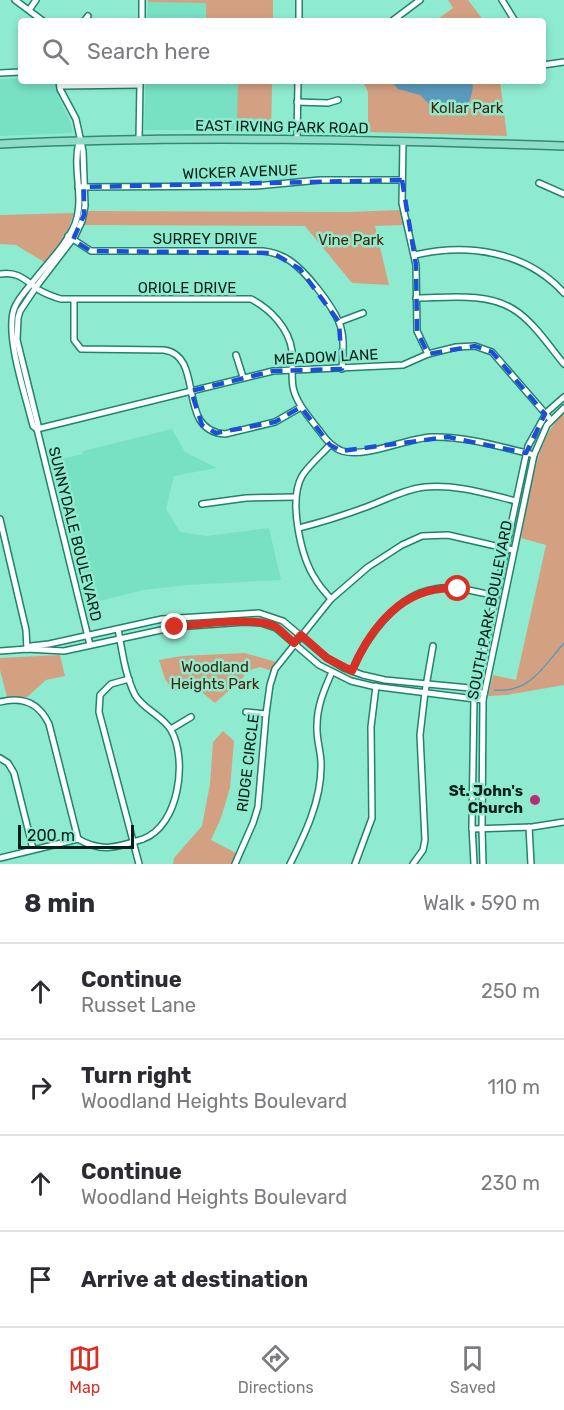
<!DOCTYPE html>
<meta charset="utf-8">
<style>
body{margin:0;font-family:Rubik,sans-serif;background:#f7f7f7;color:#2b2b33}
.scale{position:absolute;left:18px;bottom:15px;width:116px;box-sizing:border-box;padding-left:6px;border:3px solid #032119;border-top:0;font-size:16px;line-height:21px;white-space:nowrap;color:#032119;-webkit-text-stroke:4px #8febd0;paint-order:stroke}
.stop{position:absolute;width:18px;height:18px;margin:-14px;border:4px solid #d93025;border-radius:50%;background:#fff}
.stop.end{background:#d93025;border-color:#fff;box-shadow:0 2px 6px #0008}
.list{margin:0;padding:0;list-style:none}
h2{display:flex;justify-content:space-between;align-items:center;height:78px;margin:0;padding:0 24px;font-size:26px}
h2 small{font-size:20px;font-weight:400;color:#7c7c81}
.list li{display:grid;grid-template-columns:39px 1fr auto;gap:18px;align-items:center;box-sizing:border-box;height:96px;padding:0 24px;border-top:2px solid #e1e1e2}
.list b{display:block;font-size:22px;white-space:nowrap}
.list p{margin:0;font-size:20px;white-space:nowrap;color:#7c7c81}
.list em{font-size:20px;font-style:normal;color:#7c7c81}
.icon{flex:none;width:33px;height:33px;fill:none;stroke:currentColor;stroke-width:2;stroke-linecap:round;stroke-linejoin:round}
.map{position:relative;flex:none;width:564px;height:864px;overflow:hidden}
.search{position:absolute;background:#fff;box-shadow:0 3px 9px #0003;left:18px;right:18px;top:18px;height:66px;display:flex;align-items:center;gap:15px;box-sizing:border-box;padding:0 21px;border-radius:6px;color:#7c7c81;font-size:22px}
.sheet{height:462px;background:#fff}
nav{display:flex;justify-content:space-around;align-items:center;box-sizing:border-box;height:84px;border-top:2px solid #e1e1e2;background:#fff;font-size:16px;color:#7c7c81}
nav a{display:grid;justify-items:center;gap:3px}
nav .on{color:#d93025}
.map>svg:first-child{display:block}
</style>
<div class="map">
<svg width="564" height="864" viewBox="0 0 564 864">
<rect width="100%" height="100%" fill="#8febd0"/>
<g fill="#78e0c3">
<path d="M148,0h125v21h-126z"/>
<path d="M21,78v3h34l6,21 10,21 2,10 -73,3v-57z"/>
<path d="M146,81h126l-1,49h-127z"/>
<path d="M172,429l13,23 32,16 -43,8 -8,33 14,23 26,4 63,-8 12,52 -93,5 -45,5 -56,14 -35,-143 31,-7v-3z"/>
</g>
<g fill="#d3a181">
<path d="M148,0h125v21h-67v-18l-58,-1z"/>
<path d="M448,0h20l16,21h-49l18,-13z"/>
<path d="M238,81h34l-1,49h-5c-3,-15 -17,-11 -29,-12z"/>
<path d="M363,81h137l7,55 -139,-4v-40z"/>
<path d="M401,210l3,15 -29,1 14,59 -37,-2 -47,-57 -222,-1 4,-14 262,1z"/>
<path d="M74,213l-8,22 -22,27 -28,-17 -16,-1v-29z"/>
<path d="M564,414v271l-57,10 -19,1 5,-21 23,5 30,-135 -25,-7c7,-34 14,-103 43,-124z"/>
<path d="M245,653l31,9 -4,9 -12,-4 -14,4 -3,7 -28,25 -18,-15 -24,3 -8,-12 -6,-19 23,-4z"/>
<path d="M60,655l5,21 -19,4 -19,17h-20l-7,-27v-12z"/>
<path d="M223,731l11,10 -4,47 -9,30 -10,22 25,13 -5,11h-58l1,-6 28,-32 8,-42 3,-42z"/>
</g>
<path fill="#5b9bbd" d="M391,81h82c-1,39 -19,23 -44,23l-9,-9 -22,-6z"/>
<g fill="none" stroke-linecap="round" stroke-linejoin="round">
<path stroke="#5b9bbd" stroke-width="1.5" d="M495,690c35,3 48,-23 69,-47"/>
<defs>
<g id="minor">
<path d="M15,0l28,21"/>
<path d="M502,0l13,21"/>
<path d="M29,10l7,-10"/>
<path d="M84,21l4,-5"/>
<path d="M142,21v-21"/>
<path d="M299,21v-21"/>
<path d="M392,21l28,-21"/>
<path d="M543,65l21,-3"/>
<path d="M0,73l21,-1"/>
<path d="M59,81l1,8 16,30 7,32 2,55 -3,15 -7,15 -39,51 -16,24 -2,7 -1,22 21,85 -1,4 53,216"/>
<path d="M60,86l80,-1"/>
<path d="M297,102l31,1 10,-3"/>
<path d="M139,139l1,-56"/>
<path d="M297,139l1,-58"/>
<path d="M403,142l-1,61 14,62 1,66 11,23"/>
<path d="M539,183l25,11"/>
<path d="M78,187l178,-1 64,-6h82"/>
<path d="M68,236l23,15h172c9,1 18,4 26,9 17,11 42,44 50,62 6,15 4,31 3,47"/>
<path d="M415,255c53,-12 111,-4 149,38"/>
<path d="M0,274c18,-3 25,6 39,16 7,4 15,7 22,9h190c19,10 38,29 41,52 1,12 -1,24 1,36 3,16 16,30 26,43 6,8 12,17 23,21 25,7 62,-12 89,-14 35,-1 70,10 103,18"/>
<path d="M416,298c30,0 70,-6 97,11 20,12 36,37 51,55"/>
<path d="M74,300v40l7,9 83,1c42,6 11,81 61,84l50,-12 26,-15"/>
<path d="M339,322l24,-9"/>
<path d="M236,355l7,22"/>
<path d="M37,429l236,-58 130,-6 25,-11 28,-7 19,-1 17,6 59,68"/>
<path d="M37,429l-4,-3c-7,-30 -28,-89 -19,-117 3,-9 11,-18 18,-26 14,-19 34,-37 43,-59 10,-26 -3,-55 4,-82"/>
<path d="M330,445c-9,10 -21,20 -28,31 -14,25 -1,82 14,104 4,7 10,13 15,19"/>
<path d="M202,504l44,-6 49,-1"/>
<path d="M0,519l26,111 1,19"/>
<path d="M299,528c24,-6 46,-13 70,-22 18,-7 37,-17 56,-19 31,-3 62,7 91,14"/>
<path d="M27,649l4,-3 18,-2 113,-25 97,-6 24,8 44,37 17,10 19,7 22,5 85,8 14,6"/>
<path d="M0,651l27,-2 37,2 111,-24 70,-5 16,1 15,5 43,37 32,16 21,5 111,14"/>
<path d="M352,671c14,-34 44,-76 83,-82 20,-4 42,3 61,7"/>
<path d="M129,679l-18,5 -11,11 -1,17 40,152"/>
<path d="M0,702c23,-6 39,1 49,22l29,115"/>
<path d="M246,712l20,2"/>
<path d="M171,729l20,-12"/>
<path d="M0,758l8,5 6,10 19,76"/>
<path d="M529,827l2,37"/>
<path d="M472,829l60,-2 32,-5"/>
<path d="M0,858l78,-19c24,14 40,8 65,0 36,-13 45,-79 28,-109 -8,-14 -28,-21 -36,-35 -10,-20 -13,-45 -17,-66"/>
<path d="M235,864l18,-41 5,-16 8,-93 4,-29 5,-16 56,-70 37,-32 34,-22 20,-9 26,-1 65,15"/>
<path d="M290,864c15,-30 31,-63 31,-97 1,-13 -5,-27 -4,-41 0,-20 7,-36 15,-54"/>
<path d="M355,864l17,-46 -1,-91 5,-41"/>
<path d="M413,864l10,-14 2,-10 -5,-105 5,-43 8,-46"/>
<path d="M474,864l-2,-38 2,-128 54,-252 19,-34 17,-15"/>
<path d="M483,864l-1,-35 1,-129 51,-245 13,-30 17,-17"/>
</g>
<path id="major" d="M0,144c188,-9 376,-4 564,2"/>
</defs>
<use href="#minor" stroke="#1e846c" stroke-width="8"/>
<use href="#major" stroke="#2e8b73" stroke-width="10"/>
<use href="#minor" stroke="#fff" stroke-width="5"/>
<use href="#major" stroke="#8fdcc8" stroke-width="7"/>
</g>
<g fill="none" stroke-linecap="round" stroke-linejoin="round">
<path stroke="#d93025" stroke-width="8" d="M175,627c23,-3 82,-11 101,0 6,4 12,11 18,16l7,-8 26,23 25,13c19,-45 53,-87 106,-82"/>
</g>
<path fill="none" stroke="#1d4ed8" stroke-width="4.5" stroke-dasharray="12 8" stroke-linejoin="round" d="M402,180l14,85 1,66 11,23 47,-8 17,6 53,62 -19,39 -78,-16 -107,14 -11,-6 -29,-38 -26,15 -59,11 -14,-8 -11,-34 82,-20 69,-2 -3,-47 -39,-53 -27,-16 -182,-2 -18,-11 11,-25v-28z"/>
<circle fill="#b42f75" stroke="#8febd0" stroke-width="2" cx="535" cy="800" r="6"/>
<g text-anchor="middle" stroke-width="5" stroke-linejoin="round" paint-order="stroke">
<g font-size="15" fill="#472207" stroke="#8febd0">
<text x="467" y="113">Kollar Park</text>
<text x="351" y="245">Vine Park</text>
<text x="215" y="672">Woodland<tspan x="215" dy="17">Heights Park</tspan></text>
</g>
<g font-size="15" fill="#032119" stroke="#8febd0">
<text transform="translate(282 127) rotate(1)" y="5">EAST IRVING PARK ROAD</text>
<text transform="translate(240 172) rotate(-2)" y="5">WICKER AVENUE</text>
<text x="205" y="244">SURREY DRIVE</text>
<text x="187" y="293">ORIOLE DRIVE</text>
<text transform="translate(326 357) rotate(-3)" y="5">MEADOW LANE</text>
<text transform="translate(75 534) rotate(76)" y="5">SUNNYDALE BOULEVARD</text>
<text transform="translate(490 610) rotate(-79)" y="5">SOUTH PARK BOULEVARD</text>
<text transform="translate(248 763) rotate(-83)" y="5">RIDGE CIRCLE</text>
</g>
<g font-size="15" font-weight="bold" fill="#032119" stroke="#8febd0" text-anchor="end">
<text x="523" y="796">St. John's<tspan x="523" dy="17">Church</tspan></text>
</g>
</g>
</svg>
<div class="scale">200 m</div>
<div class="stop" style="left:458px;top:589px"></div>
<div class="stop end" style="left:175px;top:627px"></div>
<div class="search"><svg class="icon" aria-label="search" viewBox="0 0 24 24"><circle cx="10" cy="10" r="6"/><path d="M15 15l6 6"/></svg>Search here</div>
</div>
<section class="sheet">
<h2>8 min<small>Walk · 590 m</small></h2>
<ul class="list">
<li><svg class="icon" aria-label="ahead" viewBox="0 0 24 24"><path d="M12 20V5M6 11l6-6 6 6"/></svg><div><b>Continue</b><p>Russet Lane</p></div><em>250 m</em></li>
<li><svg class="icon" aria-label="right" viewBox="0 0 24 24"><path d="M7 20v-9h11M14 6l5 5-5 5"/></svg><div><b>Turn right</b><p>Woodland Heights Boulevard</p></div><em>110 m</em></li>
<li><svg class="icon" aria-label="ahead" viewBox="0 0 24 24"><path d="M12 20V5M6 11l6-6 6 6"/></svg><div><b>Continue</b><p>Woodland Heights Boulevard</p></div><em>230 m</em></li>
<li><svg class="icon" aria-label="arrive" viewBox="0 0 24 24"><path d="M6 21V4h12l-3 4 3 4H6"/></svg><div><b>Arrive at destination</b></div></li>
</ul>
</section>
<nav>
<a class="on"><svg class="icon" aria-label="map" viewBox="0 0 24 24"><path d="M3 6l6-2 6 2 6-2v14l-6 2-6-2-6 2zM9 4v14M15 6v14"/></svg>Map</a>
<a><svg class="icon" aria-label="directions" viewBox="0 0 24 24"><path d="M12 3l9 9-9 9-9-9zM9 14v-3h6M13 9l2 2-2 2"/></svg>Directions</a>
<a><svg class="icon" aria-label="saved" viewBox="0 0 24 24"><path d="M7 4h10v16l-5-4-5 4z"/></svg>Saved</a>
</nav>
